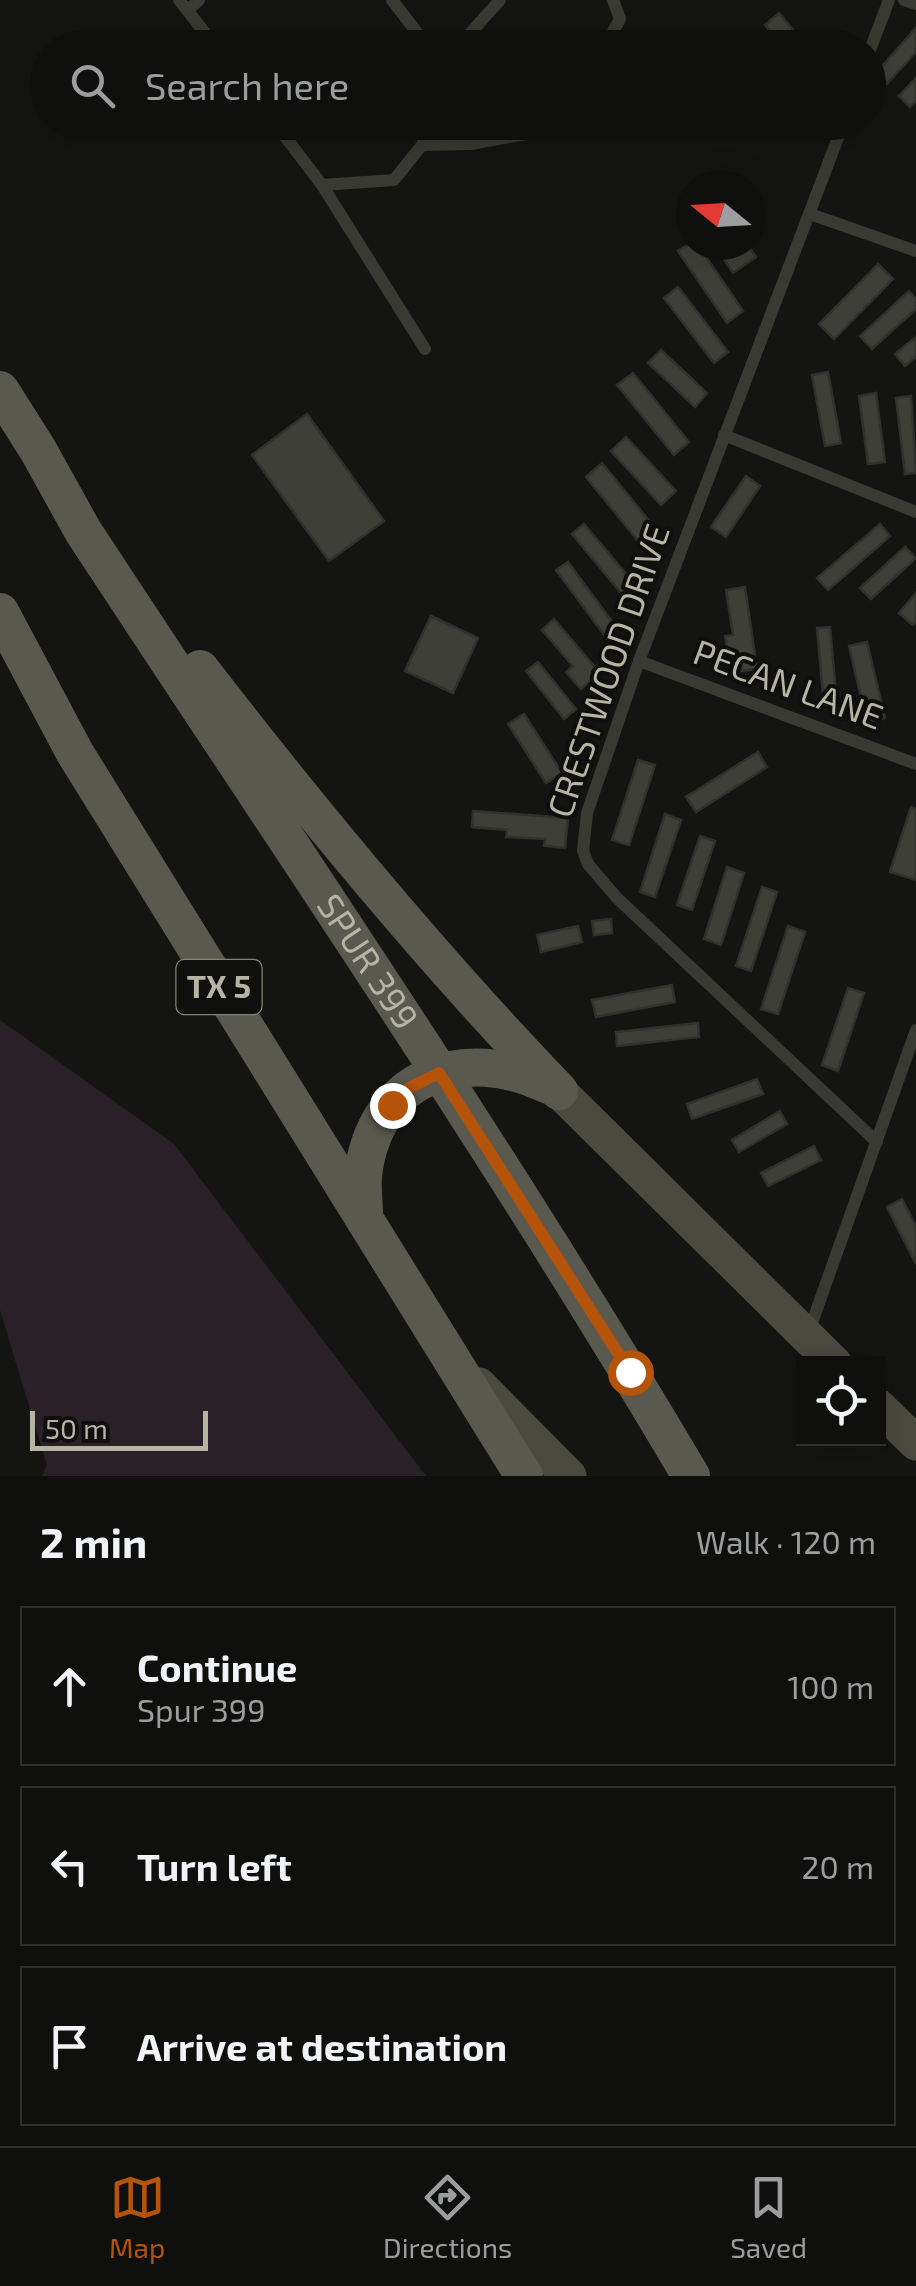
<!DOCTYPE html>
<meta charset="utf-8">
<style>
body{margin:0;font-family:"Exo 2",sans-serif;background:#1d1e1c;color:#f1f3f6}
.controls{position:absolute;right:30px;bottom:30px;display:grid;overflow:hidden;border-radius:0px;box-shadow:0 5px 25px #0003}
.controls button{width:90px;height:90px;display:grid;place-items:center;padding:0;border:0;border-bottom:2px solid #2f302e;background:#0f100e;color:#f1f3f6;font:50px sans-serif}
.compass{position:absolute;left:676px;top:170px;width:90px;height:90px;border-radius:50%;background:#0f100e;box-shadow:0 5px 25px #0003;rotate:288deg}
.scale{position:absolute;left:30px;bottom:25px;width:178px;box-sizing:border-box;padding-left:10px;border:5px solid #b6b4a3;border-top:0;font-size:28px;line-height:35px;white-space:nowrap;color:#b6b4a3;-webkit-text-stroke:8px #0f100e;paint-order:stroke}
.stop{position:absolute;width:30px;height:30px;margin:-22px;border:8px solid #b45309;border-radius:50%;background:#fff}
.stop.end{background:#b45309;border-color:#fff;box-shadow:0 2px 10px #0008}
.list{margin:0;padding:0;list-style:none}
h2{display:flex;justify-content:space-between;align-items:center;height:130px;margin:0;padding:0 40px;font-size:42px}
h2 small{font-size:32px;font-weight:400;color:#9b9d9e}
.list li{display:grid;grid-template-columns:65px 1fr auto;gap:30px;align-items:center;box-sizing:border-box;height:160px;margin:0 20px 20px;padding:0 20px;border:2px solid #2f302e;border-radius:0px}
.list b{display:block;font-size:38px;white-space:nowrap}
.list p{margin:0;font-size:32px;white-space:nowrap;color:#9b9d9e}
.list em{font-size:32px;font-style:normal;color:#9b9d9e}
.icon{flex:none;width:55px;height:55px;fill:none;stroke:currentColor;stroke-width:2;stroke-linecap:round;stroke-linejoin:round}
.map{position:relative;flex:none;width:916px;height:1476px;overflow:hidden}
.search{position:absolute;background:#0f100e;box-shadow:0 5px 25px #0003;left:30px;right:30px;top:30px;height:110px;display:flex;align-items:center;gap:25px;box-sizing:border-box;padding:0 35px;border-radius:55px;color:#9b9d9e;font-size:38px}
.sheet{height:670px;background:#0f100e}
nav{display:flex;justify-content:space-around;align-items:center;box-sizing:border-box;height:140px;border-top:2px solid #2f302e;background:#0f100e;font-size:28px;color:#9b9d9e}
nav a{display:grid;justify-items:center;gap:5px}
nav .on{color:#b45309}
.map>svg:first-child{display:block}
</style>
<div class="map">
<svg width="916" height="1476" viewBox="0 0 916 1476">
<rect width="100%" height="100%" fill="#141513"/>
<path fill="#2a2128" d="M0,1020l174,124 252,332h-384l5,-11 -47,-155z"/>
<g fill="#3f3f3a" stroke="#30312d" stroke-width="2.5">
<path d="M779,13l29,35h-24l-19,-23z"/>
<path d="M916,28v24l-29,32 -11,-11z"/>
<path d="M916,78v23l-6,6 -11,-11z"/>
<path d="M691,243l7,2 45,66 -16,12 -49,-72z"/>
<path d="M728,245h20l8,12 -23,16 -13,-20z"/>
<path d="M878,264l15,15 -59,60 -15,-15z"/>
<path d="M678,287l50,65 -14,11 -50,-65z"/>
<path d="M909,291l7,8v10l-44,40 -12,-13z"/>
<path d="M916,337v20l-11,9 -10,-12z"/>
<path d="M661,350l46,43 -12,14 -47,-44z"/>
<path d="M828,372l13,71 -16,3 -13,-71z"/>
<path d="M633,373l56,69 -15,13 -57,-70z"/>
<path d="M876,393l9,69 -17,2 -9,-68z"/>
<path d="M911,396l5,77 -11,1 -9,-76z"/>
<path d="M307,414l77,107 -55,40 -77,-106z"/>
<path d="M626,437l50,54 -15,14 -50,-54z"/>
<path d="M602,463l53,65 -16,14 -53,-65z"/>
<path d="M746,476l14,10 -34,51 -15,-10z"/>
<path d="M584,524l53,63 -12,11 -53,-64z"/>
<path d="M880,524l10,12 -62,54 -11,-12z"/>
<path d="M905,547l11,11 -45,41 -11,-11z"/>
<path d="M568,562l48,65 -11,9 -49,-66z"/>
<path d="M745,587l12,82 -16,2 -2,-17 -11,1 -3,-19 8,-1 -7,-45z"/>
<path d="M916,593v29l-3,3 -14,-12z"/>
<path d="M431,616l47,22 -25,55 -48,-22z"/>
<path d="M554,619l46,54 -19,16 -15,-17 7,-6 -31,-36z"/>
<path d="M830,627l6,67 -13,1 -6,-67z"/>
<path d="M867,642l18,76 -18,5 -18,-77z"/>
<path d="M538,662l38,47 -12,10 -38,-48z"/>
<path d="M524,714l38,59 -16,10 -38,-59z"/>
<path d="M758,752l9,15 -71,45 -10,-15z"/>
<path d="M638,760l17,5 -26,80 -17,-5z"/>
<path d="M911,807l5,2v71l-26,-8z"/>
<path d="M473,811l95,7 -3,30 -21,-2 1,-7 -39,-2 1,-7 -35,-3z"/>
<path d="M665,814l16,6 -26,77 -15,-5z"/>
<path d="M700,836l15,5 -23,69 -15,-5z"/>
<path d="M727,867l17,6 -23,72 -17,-6z"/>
<path d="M762,887l15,5 -26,79 -15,-5z"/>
<path d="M611,919l1,14 -18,2 -2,-14z"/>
<path d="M578,926l4,16 -41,10 -4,-17z"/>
<path d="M788,926l17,6 -27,82 -17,-5z"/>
<path d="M672,985l3,17 -79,15 -4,-17z"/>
<path d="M848,988l16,5 -26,78 -16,-6z"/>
<path d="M698,1023l1,14 -82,9 -1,-14z"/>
<path d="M757,1079l6,15 -71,25 -5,-15z"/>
<path d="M780,1111l7,13 -48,28 -7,-12z"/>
<path d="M814,1146l7,14 -53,26 -7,-13z"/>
<path d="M902,1199l14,27v38l-29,-57z"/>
</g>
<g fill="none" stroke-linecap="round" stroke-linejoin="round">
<g stroke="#3a3a34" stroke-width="12">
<path d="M179,0l38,48"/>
<path d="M392,0l37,48"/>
<path d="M904,0l12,4"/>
<path d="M188,10l11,-10"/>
<path d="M457,48l43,-48"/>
<path d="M604,48l16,-29 -7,-19"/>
<path d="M868,55l21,-55"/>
<path d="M274,122l48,63 72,-5 28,-35 7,-23"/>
<path d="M844,122l-205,539 -52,152 -4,38 5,13 29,34 260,244"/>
<path d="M422,145l49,-1 55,-10 12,-12"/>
<path d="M322,185l103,164"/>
<path d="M810,214l106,37"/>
<path d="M724,435l192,77"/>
<path d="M639,661l277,103"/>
<path d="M808,1334l108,-304"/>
</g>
<g stroke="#4a4a41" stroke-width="35">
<path d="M559,1091l276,273"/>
<path d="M479,1385l90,91"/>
<path d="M878,1406l38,37"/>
</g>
<g stroke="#59594f" stroke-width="38">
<path id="s1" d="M0,390l38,60 45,81c205,313 418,623 608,945"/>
<path d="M0,612l75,141 449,723"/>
<path d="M200,669c113,146 231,289 359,422"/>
<path d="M364,1215c0,-13 -2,-26 -1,-39 11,-101 101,-132 185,-91"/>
</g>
</g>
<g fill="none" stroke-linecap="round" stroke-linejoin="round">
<path stroke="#b45309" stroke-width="12" d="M392,1105l17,-17 30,-15 191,299"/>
</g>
<g text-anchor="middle" stroke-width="8" stroke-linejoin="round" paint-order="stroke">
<rect fill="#0f100e" stroke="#848376" stroke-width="2.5" x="176.5" y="960" width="85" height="54" rx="8"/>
<g font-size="32" font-weight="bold" fill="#b6b4a3">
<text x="219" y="998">TX 5</text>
</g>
<g font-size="35" fill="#b6b4a3" stroke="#0f100e">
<text transform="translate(609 671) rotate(-71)" y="12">CRESTWOOD DRIVE</text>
<text transform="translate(788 685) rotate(20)" y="12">PECAN LANE</text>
<text dy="12" stroke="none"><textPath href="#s1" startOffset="680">SPUR 399</textPath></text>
</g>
</g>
</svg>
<div class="controls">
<button><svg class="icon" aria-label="locate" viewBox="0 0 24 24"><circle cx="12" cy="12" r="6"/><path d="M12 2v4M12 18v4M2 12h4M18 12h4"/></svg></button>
</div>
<svg class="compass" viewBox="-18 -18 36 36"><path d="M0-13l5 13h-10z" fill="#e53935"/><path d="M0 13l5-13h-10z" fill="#9b9d9e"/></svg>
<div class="scale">50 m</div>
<div class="stop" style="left:630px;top:1372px"></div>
<div class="stop end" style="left:392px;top:1105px"></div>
<div class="search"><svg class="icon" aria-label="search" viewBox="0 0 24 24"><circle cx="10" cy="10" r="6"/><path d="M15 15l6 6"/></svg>Search here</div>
</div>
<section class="sheet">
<h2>2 min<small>Walk · 120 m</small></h2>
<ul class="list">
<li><svg class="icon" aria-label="ahead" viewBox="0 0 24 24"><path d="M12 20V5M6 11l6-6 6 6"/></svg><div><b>Continue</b><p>Spur 399</p></div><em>100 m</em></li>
<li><svg class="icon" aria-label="left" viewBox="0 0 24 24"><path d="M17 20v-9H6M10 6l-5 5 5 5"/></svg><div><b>Turn left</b></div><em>20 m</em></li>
<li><svg class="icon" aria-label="arrive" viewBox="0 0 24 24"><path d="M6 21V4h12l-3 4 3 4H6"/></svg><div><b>Arrive at destination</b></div></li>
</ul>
</section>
<nav>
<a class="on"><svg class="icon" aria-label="map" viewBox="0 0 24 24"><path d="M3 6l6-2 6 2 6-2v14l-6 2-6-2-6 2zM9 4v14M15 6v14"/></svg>Map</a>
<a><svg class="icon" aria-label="directions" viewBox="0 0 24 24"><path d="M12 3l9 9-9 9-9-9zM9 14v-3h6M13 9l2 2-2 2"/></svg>Directions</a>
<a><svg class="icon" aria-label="saved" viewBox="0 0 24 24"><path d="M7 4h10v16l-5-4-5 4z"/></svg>Saved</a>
</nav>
